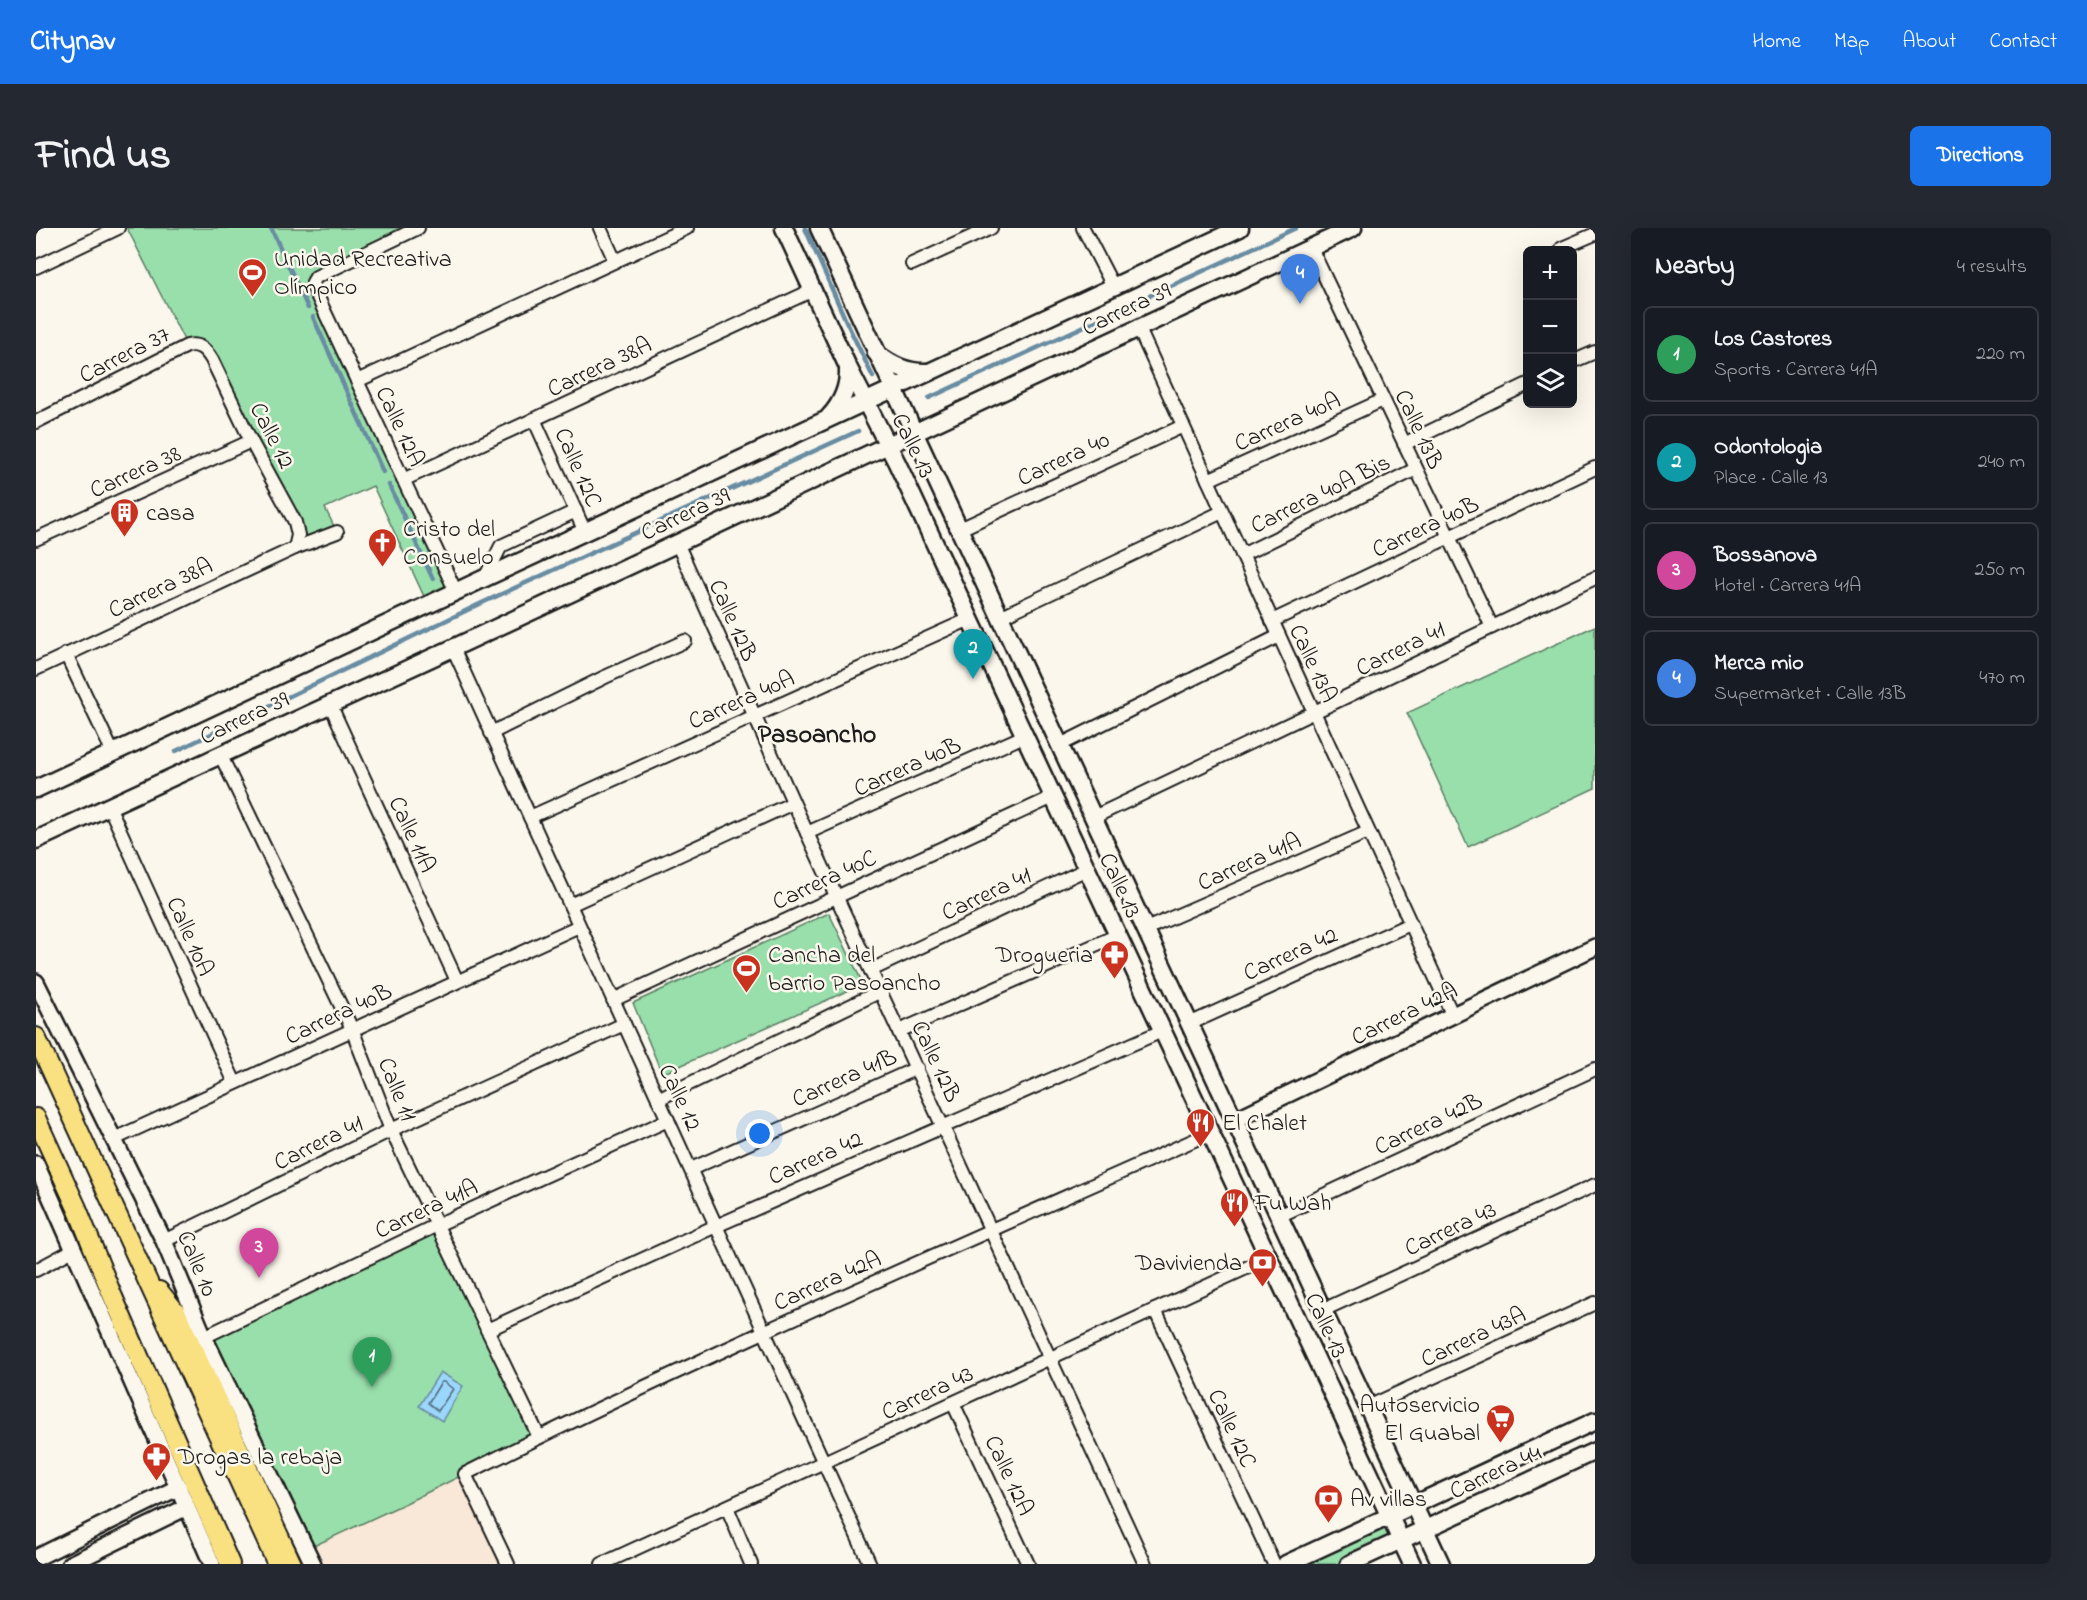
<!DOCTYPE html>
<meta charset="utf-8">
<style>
body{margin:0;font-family:"Indie Flower",sans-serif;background:#242831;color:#f1f3f6}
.controls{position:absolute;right:18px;top:18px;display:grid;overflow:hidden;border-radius:9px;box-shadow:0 6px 24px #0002}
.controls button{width:54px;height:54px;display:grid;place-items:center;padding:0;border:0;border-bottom:2px solid #363941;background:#171b24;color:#f1f3f6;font:30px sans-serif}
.you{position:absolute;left:724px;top:906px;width:21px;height:21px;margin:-15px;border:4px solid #fff;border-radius:50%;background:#1a73e8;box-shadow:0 0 0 9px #1a73e833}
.badge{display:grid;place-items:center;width:39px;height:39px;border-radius:50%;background:#1a73e8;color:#fff;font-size:20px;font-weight:700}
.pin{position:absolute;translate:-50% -50px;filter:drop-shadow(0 2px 3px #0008)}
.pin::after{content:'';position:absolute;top:32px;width:21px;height:18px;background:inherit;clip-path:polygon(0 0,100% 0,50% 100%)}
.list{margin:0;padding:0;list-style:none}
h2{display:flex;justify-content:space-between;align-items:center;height:78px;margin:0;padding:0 24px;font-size:26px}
h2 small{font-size:20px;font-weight:400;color:#9ea1a6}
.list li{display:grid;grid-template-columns:39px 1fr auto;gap:18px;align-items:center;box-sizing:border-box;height:96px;margin:0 12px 12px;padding:0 12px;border:2px solid #363941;border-radius:9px}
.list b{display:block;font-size:22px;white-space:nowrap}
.list p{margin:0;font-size:20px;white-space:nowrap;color:#9ea1a6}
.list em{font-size:20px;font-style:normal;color:#9ea1a6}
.icon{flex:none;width:33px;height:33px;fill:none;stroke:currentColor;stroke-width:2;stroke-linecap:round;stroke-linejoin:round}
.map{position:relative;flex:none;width:1559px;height:1336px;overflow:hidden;border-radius:9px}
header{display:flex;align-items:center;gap:36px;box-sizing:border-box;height:84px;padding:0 30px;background:#1a73e8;color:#fff}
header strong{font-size:28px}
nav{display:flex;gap:33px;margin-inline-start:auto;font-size:21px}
.intro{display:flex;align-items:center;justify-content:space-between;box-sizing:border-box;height:144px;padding:0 36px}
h1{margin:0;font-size:42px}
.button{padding:15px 27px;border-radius:9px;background:#1a73e8;color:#fff;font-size:21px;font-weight:700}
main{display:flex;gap:36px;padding:0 36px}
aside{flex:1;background:#171b24;border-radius:9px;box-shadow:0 6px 24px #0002}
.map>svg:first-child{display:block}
</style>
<header>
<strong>Citynav</strong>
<nav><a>Home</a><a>Map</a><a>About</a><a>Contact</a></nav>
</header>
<div class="intro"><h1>Find us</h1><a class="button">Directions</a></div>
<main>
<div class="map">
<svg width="1559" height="1336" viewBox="0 0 1559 1336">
<rect width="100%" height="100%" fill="#fbf7ec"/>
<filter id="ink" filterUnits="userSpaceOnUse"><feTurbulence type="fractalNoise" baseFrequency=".0167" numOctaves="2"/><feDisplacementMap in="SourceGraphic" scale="12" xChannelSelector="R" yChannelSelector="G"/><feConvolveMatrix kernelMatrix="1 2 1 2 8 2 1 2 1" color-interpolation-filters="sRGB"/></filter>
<g filter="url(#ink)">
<path fill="#f9e7d7" d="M429,1246l43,90h-195l-8,-14z"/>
<g fill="#99dfab" stroke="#5a7e64" stroke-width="1.5">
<path d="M91,0h291l-105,54 143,310 -28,13 -55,-119 -48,22 12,24 -42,16 3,-13 -86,-175 -25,-14z"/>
<path d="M1559,398v162l-127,59 -61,-134z"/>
<path d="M793,685l34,71 -201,90 -29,-71z"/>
<path d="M401,997l102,212 -133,66 -101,47 -101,-213z"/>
<path d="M1353,1289l12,23 -52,24h-63z"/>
</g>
<path fill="#9bd6fc" stroke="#688ca2" stroke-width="1.5" d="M404,1144l23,14 -21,35 -23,-15z"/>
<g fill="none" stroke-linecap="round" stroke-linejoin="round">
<path stroke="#4f6676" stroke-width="1.5" d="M405,1154h3l9,7 -15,22 -10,-8z"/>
<g stroke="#688ca2" stroke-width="4.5">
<path d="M235,0l37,80"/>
<path d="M769,0l41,93 27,56"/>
<path d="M277,89l70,155"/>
<path d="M893,170l367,-170"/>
<path d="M353,257l44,94"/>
<path d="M140,523l308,-149 374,-171"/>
</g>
<defs>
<g id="minor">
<path d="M382,0l-102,49 -3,5 1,7 142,303"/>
<path d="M564,0l15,33"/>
<path d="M1047,0l31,60"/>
<path d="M1275,20l181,379"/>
<path d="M1526,20l33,-14"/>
<path d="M876,36l79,-36"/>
<path d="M0,39l82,-39"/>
<path d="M1103,101l313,685"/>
<path d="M1536,134l23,-10"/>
<path d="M321,153l330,-153"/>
<path d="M498,191l51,113"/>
<path d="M0,194l151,-76c13,-3 19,4 25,14l39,81 44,81 3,13 -3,13"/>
<path d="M1368,216l124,-60"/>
<path d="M367,252l410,-190"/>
<path d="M1172,252l175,-80"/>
<path d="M924,301l223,-103"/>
<path d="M0,311l215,-98"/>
<path d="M641,315l130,290 338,731"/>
<path d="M1206,327l174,-86"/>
<path d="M449,350l16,-32 75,-35"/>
<path d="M964,389l222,-105"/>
<path d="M1236,393l323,-153"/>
<path d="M417,420l417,916"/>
<path d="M30,426l47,99"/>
<path d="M0,441l259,-121 42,-16"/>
<path d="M294,476l127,277"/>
<path d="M455,505l114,-56 80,-36"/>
<path d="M1024,517l219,-109"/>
<path d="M184,526l132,275 39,101 148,307"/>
<path d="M73,578l126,277"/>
<path d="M494,589l440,-198"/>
<path d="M1058,589l501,-239"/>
<path d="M771,605l217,-97"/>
<path d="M534,677l223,-102"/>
<path d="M1110,701l222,-97"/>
<path d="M835,742l216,-101"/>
<path d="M577,772l440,-203"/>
<path d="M1153,796l221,-100"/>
<path d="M863,803l219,-96"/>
<path d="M622,871l223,-108"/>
<path d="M78,911l465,-213"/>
<path d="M655,941l226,-101"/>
<path d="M1243,988l316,-147"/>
<path d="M128,1013l227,-111 233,-106"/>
<path d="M0,1042l37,-20"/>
<path d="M1119,1082l119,254"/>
<path d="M1287,1082l272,-125"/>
<path d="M451,1102l229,-104 446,-195"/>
<path d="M168,1109l233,-112 231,-105"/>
<path d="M917,1175l75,161"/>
<path d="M1332,1179l227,-104"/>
<path d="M691,1279l24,57"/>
<path d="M472,1336l-43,-90c244,-122 496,-230 745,-341"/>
<path d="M566,1336l666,-306"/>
</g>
<g id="tertiary">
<path d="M0,754l128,259 40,96 109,227"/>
<path d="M1198,892l361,-173"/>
<path d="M0,936l176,400"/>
<path d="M0,1330l143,-71"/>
<path d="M34,1336l117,-57"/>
</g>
<g id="secondary">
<path d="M748,0l64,139 49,96 515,1101"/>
<path d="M783,0l622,1336"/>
<path d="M840,125c17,13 32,20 53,19"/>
<path d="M793,189c13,-14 20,-29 19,-49"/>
<path d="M0,561l449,-211 755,-350"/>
<path d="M0,612l417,-192 900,-420"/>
<path d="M1250,1336l309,-143"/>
<path d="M1313,1336l246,-113"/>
</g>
<g id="primary">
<path d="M0,809l241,527"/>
<path d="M0,890l41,90 36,89 117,267"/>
<path d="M123,1063l17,21 116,252"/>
</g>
</defs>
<use href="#minor" stroke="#1c1c1c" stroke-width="16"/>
<use href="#tertiary" stroke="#1c1c1c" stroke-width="20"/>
<use href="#secondary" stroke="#1c1c1c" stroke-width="21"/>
<use href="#primary" stroke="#1c1c1c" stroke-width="22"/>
<use href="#minor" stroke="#fbf7ec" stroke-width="12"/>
<use href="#tertiary" stroke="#fbf7ec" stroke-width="15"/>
<use href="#secondary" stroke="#fbf7ec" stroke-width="16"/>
<use href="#primary" stroke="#f9e181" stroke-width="18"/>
</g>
</g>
<defs>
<symbol id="stadium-pin" viewBox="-11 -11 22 30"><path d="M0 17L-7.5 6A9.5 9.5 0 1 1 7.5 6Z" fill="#c8321e" stroke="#fbf7ec"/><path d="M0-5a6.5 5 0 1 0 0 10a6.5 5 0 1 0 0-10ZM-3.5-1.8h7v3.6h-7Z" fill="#fff"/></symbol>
<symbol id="building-pin" viewBox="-11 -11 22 30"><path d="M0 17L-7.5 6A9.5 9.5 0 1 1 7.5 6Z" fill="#c8321e" stroke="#fbf7ec"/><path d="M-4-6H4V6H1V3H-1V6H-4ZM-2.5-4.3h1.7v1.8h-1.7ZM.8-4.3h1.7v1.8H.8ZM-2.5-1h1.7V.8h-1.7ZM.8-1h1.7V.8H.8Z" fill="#fff"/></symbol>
<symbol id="church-pin" viewBox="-11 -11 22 30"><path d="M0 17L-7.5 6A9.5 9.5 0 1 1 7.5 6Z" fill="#c8321e" stroke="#fbf7ec"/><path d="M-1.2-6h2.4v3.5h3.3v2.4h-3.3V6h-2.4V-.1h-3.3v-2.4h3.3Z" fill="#fff"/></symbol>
<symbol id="pharmacy-pin" viewBox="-11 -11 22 30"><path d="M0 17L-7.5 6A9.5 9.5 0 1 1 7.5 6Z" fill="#c8321e" stroke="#fbf7ec"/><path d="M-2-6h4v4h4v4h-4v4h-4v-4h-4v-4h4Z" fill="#fff"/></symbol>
<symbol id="restaurant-pin" viewBox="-11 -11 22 30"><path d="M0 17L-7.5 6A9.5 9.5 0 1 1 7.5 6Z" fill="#c8321e" stroke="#fbf7ec"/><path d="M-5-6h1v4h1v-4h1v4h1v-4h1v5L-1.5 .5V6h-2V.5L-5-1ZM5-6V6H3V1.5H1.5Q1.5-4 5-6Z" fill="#fff"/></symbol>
<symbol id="bank-pin" viewBox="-11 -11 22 30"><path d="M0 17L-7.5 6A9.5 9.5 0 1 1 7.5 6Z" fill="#c8321e" stroke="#fbf7ec"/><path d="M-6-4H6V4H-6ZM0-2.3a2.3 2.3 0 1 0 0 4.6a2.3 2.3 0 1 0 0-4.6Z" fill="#fff"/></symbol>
<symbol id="supermarket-pin" viewBox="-11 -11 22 30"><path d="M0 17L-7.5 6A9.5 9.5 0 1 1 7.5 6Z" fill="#c8321e" stroke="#fbf7ec"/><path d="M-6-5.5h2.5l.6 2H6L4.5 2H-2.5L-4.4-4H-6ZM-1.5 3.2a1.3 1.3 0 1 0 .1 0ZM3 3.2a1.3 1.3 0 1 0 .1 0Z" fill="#fff"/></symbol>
</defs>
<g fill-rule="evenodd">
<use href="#stadium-pin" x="200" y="28" width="33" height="45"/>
<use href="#building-pin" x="72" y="268" width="33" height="45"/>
<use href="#church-pin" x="330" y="298" width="33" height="45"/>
<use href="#pharmacy-pin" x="1062" y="710" width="33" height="45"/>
<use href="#stadium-pin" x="694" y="724" width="33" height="45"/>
<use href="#restaurant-pin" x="1148" y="878" width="33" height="45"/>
<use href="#restaurant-pin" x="1182" y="958" width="33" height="45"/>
<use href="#bank-pin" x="1210" y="1018" width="33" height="45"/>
<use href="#supermarket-pin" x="1448" y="1174" width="33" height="45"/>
<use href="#pharmacy-pin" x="104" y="1212" width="33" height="45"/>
<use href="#bank-pin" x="1276" y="1254" width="33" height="45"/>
</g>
<g text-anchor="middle" stroke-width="5" stroke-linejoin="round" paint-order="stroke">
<g font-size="24" fill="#1c1c1c" stroke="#fbf7ec" text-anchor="start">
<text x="238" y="38">Unidad Recreativa<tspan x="238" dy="28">Olímpico</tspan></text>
<text x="110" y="292">casa</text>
<text x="367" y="308">Cristo del<tspan x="367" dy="28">Consuelo</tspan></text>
<text x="732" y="734">Cancha del<tspan x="732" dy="28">barrio Pasoancho</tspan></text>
<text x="1057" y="734" text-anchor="end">Drogueria</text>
<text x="1186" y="902">El Chalet</text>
<text x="1219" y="982">Fu Wah</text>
<text x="1206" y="1042" text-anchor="end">Davivienda</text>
<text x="1444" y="1184" text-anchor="end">Autoservicio<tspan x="1444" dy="28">El Guabal</tspan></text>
<text x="142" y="1236">Drogas la rebaja</text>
<text x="1314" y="1278">Av villas</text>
</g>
<g font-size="24" fill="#1c1c1c" stroke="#fbf7ec">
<text transform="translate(1090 80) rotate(-25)" y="8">Carrera 39</text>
<text transform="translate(88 126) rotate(-27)" y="8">Carrera 37</text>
<text transform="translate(563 138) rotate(-25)" y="8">Carrera 38A</text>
<text transform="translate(1251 193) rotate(-24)" y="8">Carrera 40A</text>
<text transform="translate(365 198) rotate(65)" y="8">Calle 12A</text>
<text transform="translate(1384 201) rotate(65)" y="8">Calle 13B</text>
<text transform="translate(237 207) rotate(63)" y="8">Calle 12</text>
<text transform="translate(878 217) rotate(64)" y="8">Calle 13</text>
<text transform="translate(1027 230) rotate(-25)" y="8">Carrera 40</text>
<text transform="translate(543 239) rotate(66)" y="8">Calle 12C</text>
<text transform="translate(99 243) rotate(-24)" y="8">Carrera 38</text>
<text transform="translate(1284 265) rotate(-26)" y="8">Carrera 40A Bis</text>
<text transform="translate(649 285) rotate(-25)" y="8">Carrera 39</text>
<text transform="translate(1389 298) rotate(-25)" y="8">Carrera 40B</text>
<text transform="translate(124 359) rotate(-25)" y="8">Carrera 38A</text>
<text transform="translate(698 392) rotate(66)" y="8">Calle 12B</text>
<text transform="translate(1364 420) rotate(-26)" y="8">Carrera 41</text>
<text transform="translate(1278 435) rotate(65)" y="8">Calle 13A</text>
<text transform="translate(705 471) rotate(-24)" y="8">Carrera 40A</text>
<text transform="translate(208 489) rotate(-25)" y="8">Carrera 39</text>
<text transform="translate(871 538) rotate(-24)" y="8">Carrera 40B</text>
<text transform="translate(377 606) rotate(65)" y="8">Calle 11A</text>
<text transform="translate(1213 633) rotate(-24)" y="8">Carrera 41A</text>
<text transform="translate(788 651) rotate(-25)" y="8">Carrera 40C</text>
<text transform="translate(1085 657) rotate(65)" y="8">Calle 13</text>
<text transform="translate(950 665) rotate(-25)" y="8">Carrera 41</text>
<text transform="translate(155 708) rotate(66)" y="8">Calle 10A</text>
<text transform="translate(1254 725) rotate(-24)" y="8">Carrera 42</text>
<text transform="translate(302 785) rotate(-25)" y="8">Carrera 40B</text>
<text transform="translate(1368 785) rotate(-26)" y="8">Carrera 42A</text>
<text transform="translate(901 833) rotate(65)" y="8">Calle 12B</text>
<text transform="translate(808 849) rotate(-24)" y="8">Carrera 41B</text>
<text transform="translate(362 861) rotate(68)" y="8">Calle 11</text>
<text transform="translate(645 869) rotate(65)" y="8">Calle 12</text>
<text transform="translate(1392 895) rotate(-25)" y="8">Carrera 42B</text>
<text transform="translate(282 914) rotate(-26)" y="8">Carrera 41</text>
<text transform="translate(779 929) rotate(-24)" y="8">Carrera 42</text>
<text transform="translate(390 980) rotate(-25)" y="8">Carrera 41A</text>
<text transform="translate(1414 1000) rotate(-25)" y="8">Carrera 43</text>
<text transform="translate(162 1035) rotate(67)" y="8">Calle 10</text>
<text transform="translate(791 1052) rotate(-24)" y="8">Carrera 42A</text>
<text transform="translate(1291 1097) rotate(65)" y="8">Calle 13</text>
<text transform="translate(1437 1108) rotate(-25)" y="8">Carrera 43A</text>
<text transform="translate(891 1164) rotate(-25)" y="8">Carrera 43</text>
<text transform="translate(1197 1200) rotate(65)" y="8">Calle 12C</text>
<text transform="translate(1459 1243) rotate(-25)" y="8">Carrera 44</text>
<text transform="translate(974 1247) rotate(65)" y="8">Calle 12A</text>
</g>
<g font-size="26" font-weight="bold" fill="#1c1c1c" stroke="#fbf7ec">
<text x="781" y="514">Pasoancho</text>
</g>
</g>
</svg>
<div class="controls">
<button>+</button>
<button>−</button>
<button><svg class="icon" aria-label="layers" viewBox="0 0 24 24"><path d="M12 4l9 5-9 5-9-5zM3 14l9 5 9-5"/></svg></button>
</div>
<div class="you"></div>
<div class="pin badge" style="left:336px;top:1159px;background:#2e9e5b">1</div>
<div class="pin badge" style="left:937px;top:451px;background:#0f9aa8">2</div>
<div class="pin badge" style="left:223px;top:1050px;background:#d1479c">3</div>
<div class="pin badge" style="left:1264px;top:76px;background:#3f7fe0">4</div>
</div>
<aside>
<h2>Nearby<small>4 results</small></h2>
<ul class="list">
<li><span class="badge" style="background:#2e9e5b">1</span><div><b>Los Castores</b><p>Sports · Carrera 41A</p></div><em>220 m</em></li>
<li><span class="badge" style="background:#0f9aa8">2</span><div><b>Odontologia</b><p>Place · Calle 13</p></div><em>240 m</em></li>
<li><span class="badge" style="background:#d1479c">3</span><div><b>Bossanova</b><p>Hotel · Carrera 41A</p></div><em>250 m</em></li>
<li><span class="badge" style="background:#3f7fe0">4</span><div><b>Merca mio</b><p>Supermarket · Calle 13B</p></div><em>470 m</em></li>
</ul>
</aside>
</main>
